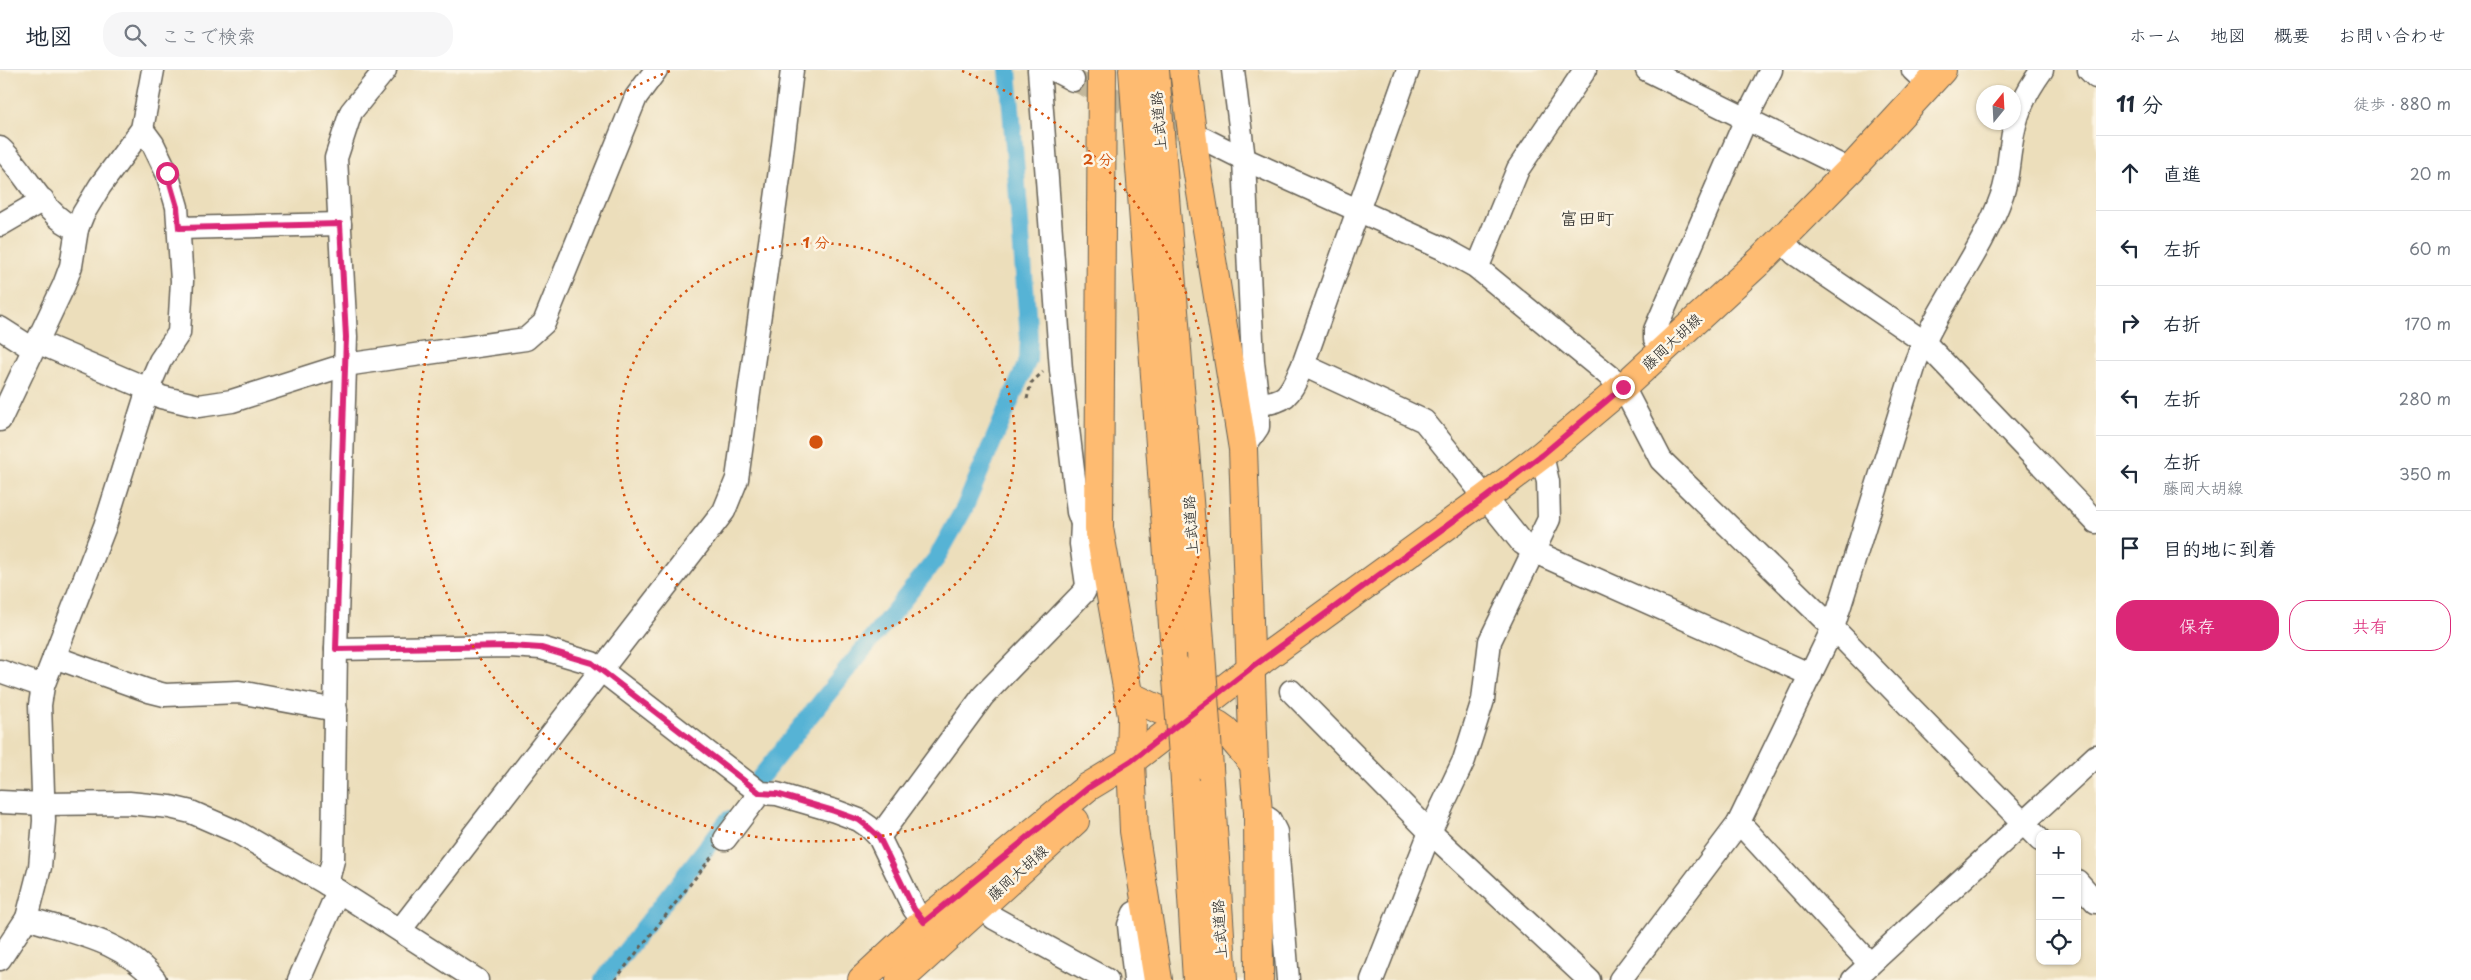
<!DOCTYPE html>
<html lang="ja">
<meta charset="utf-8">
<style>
body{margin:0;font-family:"Playpen Sans","Klee One",sans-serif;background:#f6f6f7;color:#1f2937}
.controls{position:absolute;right:15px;bottom:15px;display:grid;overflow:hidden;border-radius:10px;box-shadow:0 1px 4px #0004}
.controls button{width:45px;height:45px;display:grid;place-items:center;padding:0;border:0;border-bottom:1px solid #e0e1e3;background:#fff;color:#1f2937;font:25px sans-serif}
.compass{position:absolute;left:1976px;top:15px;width:45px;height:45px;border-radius:50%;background:#fff;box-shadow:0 1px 4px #0004;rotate:18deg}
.stop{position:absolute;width:15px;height:15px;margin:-11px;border:4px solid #db2777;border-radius:50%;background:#fff}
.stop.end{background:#db2777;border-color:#fff;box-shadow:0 1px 5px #0008}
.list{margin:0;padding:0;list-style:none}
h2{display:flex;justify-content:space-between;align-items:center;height:65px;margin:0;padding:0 20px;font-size:21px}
h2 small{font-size:16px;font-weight:400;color:#747a83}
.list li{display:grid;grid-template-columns:32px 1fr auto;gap:15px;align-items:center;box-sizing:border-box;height:75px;padding:0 20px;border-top:1px solid #e0e1e3}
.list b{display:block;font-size:19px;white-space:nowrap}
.list p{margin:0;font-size:16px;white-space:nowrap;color:#747a83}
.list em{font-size:16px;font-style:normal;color:#747a83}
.actions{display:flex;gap:10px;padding:15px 20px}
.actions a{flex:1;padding:11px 0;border:1px solid #db2777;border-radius:20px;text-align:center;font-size:18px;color:#db2777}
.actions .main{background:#db2777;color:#fff}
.icon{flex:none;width:28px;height:28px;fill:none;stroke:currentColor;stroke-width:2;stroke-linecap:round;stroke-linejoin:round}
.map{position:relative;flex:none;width:2096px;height:910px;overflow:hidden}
header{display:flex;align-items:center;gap:30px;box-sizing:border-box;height:70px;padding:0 25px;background:#fff;border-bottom:1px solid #e0e1e3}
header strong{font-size:24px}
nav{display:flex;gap:28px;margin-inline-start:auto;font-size:18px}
.search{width:350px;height:45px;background:#f6f6f7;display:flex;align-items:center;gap:12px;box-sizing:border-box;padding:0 18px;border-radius:20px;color:#747a83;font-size:19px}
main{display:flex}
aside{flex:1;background:#fff}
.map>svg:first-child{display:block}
</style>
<header>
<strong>地図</strong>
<div class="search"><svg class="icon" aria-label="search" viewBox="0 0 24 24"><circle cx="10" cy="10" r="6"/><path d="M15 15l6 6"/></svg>ここで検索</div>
<nav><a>ホーム</a><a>地図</a><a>概要</a><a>お問い合わせ</a></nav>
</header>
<main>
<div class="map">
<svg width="2096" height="910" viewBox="0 0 2096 910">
<rect width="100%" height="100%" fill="#fcf5e5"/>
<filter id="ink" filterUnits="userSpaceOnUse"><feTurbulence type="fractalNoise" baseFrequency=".02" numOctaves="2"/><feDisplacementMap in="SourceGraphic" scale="10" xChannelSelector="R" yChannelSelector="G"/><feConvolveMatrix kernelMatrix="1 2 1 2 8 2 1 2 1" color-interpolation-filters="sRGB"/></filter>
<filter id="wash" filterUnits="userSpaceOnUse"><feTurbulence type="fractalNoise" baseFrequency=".0096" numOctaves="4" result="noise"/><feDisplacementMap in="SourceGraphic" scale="20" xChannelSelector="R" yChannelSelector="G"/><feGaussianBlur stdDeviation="1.12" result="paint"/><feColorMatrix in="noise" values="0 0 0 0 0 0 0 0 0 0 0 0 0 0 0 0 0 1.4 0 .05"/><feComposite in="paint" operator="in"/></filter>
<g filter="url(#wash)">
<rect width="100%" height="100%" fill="#ecdebb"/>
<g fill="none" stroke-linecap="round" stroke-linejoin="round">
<g stroke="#57b3d5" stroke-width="18">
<path d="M759,709l177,-220 28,-50 64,-149 1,-22 -21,-268"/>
<path d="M603,910l125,-160"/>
</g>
</g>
</g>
<g filter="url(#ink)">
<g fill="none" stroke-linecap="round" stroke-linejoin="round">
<path stroke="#c2b79b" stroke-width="22" stroke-dasharray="22 11" stroke-linecap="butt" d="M1073,10l131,59"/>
<defs>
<g id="minor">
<path d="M1039,0l22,300 17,142 4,11 17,5"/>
<path d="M1054,0l19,10"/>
<path d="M1233,0l11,89 9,203 5,42v23l-15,22"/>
<path d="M1647,0l203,100"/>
<path d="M1913,0l15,14"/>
<path d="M2089,0l7,7"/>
<path d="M142,59l11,15 14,29 10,34 5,74 -3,52 -19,28 -12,28 -43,137 -62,160 -3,19 4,116 -4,46 -13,51c46,15 96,22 128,62"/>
<path d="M1204,69l40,20 200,90 31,17 148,121 38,73 172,168 207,212"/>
<path d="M0,78c27,24 43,68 77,81"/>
<path d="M0,155l43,-25"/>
<path d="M179,158l161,-4"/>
<path d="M1781,170l14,14 129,88 172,180"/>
<path d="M1475,196l6,-7 37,-90 67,-99"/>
<path d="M0,258l33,21"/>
<path d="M37,272l111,47 13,8 38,9 33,-5 113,-36 181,-26 18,-16 92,-226 20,-27"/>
<path d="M1663,281l-8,-12v-9l91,-211 25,-49"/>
<path d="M1303,295l121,56 98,122 13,9 276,123"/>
<path d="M1258,334c32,-2 32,-12 45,-39l105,-295"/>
<path d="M0,350l64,-135 7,-19 6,-37 6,-15 17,-28 42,-57 11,-59"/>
<path d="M336,579l174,-3 31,2 51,15 168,130 17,1 58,17 24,9 10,7 10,10 35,72 10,13"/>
<path d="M54,587l95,34 16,4 74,-3 97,18"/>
<path d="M0,601l43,15"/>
<path d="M1291,621l139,141 159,148"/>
<path d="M0,732l44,2 85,-1 41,4 21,5 46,20 90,52 150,96"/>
<path d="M1258,742l12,8 6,12 12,148"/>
<path d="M1738,754l7,5 125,135"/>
<path d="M879,767l104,-141 101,-104 3,-7 -6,-41 1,-21"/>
<path d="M725,769l35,-46"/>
<path d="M2077,811l19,21"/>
<path d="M327,814l6,-24 3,-211 10,-312 -10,-179 15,-46 34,-42"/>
<path d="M980,836l14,12 113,62"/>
<path d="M400,860l324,-419 13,-32 43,-309 12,-100"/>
<path d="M0,889l27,-41"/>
<path d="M299,910l39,-89"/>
<path d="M1135,910l-6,-55 5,-12 13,-6"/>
<path d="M1372,910l58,-148 34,-72 19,-60 7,-59 59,-122 -1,-37 -6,-27"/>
<path d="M1620,910l118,-156 95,-196 83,-267c23,-58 66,-108 86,-166 6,-16 6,-33 9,-49 4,-31 13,-51 31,-76"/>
<path d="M1853,910l243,-224"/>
</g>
<g id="major">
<path d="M862,910l62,-58 164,-135 43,-26 120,-93 234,-170 57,-43 81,-68 138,-127 89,-90 92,-100"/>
<path d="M900,910l175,-159"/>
</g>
<g id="highway">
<path d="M1102,0l-3,458 33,188 -1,45 3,70 24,149"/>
<path d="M1133,0l43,597"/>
<path d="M1155,0l46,583"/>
<path d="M1184,0l11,86 48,293 11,315 4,48 1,168"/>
<path d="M1128,625l32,15 33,2 25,13 7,5 29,34"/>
<path d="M1209,698l14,212"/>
<path d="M1185,711l12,199"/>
</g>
</defs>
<use href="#minor" stroke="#656054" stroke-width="25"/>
<use href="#major" stroke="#656054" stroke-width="30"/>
<use href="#highway" stroke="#656054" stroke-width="30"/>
<g stroke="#656054" stroke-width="3" stroke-dasharray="4 4" stroke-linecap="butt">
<path d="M1027,329l4,-16 12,-11"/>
<path d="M615,910l99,-126"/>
</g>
<use href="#minor" stroke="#fff" stroke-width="22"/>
<use href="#major" stroke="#febb71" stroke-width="28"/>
<use href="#highway" stroke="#febb71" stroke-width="28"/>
<defs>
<g id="highway-bridge">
<path d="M1201,583l8,115"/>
<path d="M1176,597l9,114"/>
</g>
</defs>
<use href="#highway-bridge" stroke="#656054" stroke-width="30" stroke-linecap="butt"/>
<use href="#highway-bridge" stroke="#febb71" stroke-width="28"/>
</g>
</g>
<g fill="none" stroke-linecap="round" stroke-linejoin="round" filter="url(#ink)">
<path stroke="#db2777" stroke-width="6" d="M167,103l10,34 2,21 161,-4 6,113 -10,312 174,-3 31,2 51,15 168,130 17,1 57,17 25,9 9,7 11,10 35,72 10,13 164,-134 43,-27 120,-93 234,-170 57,-43 81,-68"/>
</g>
<g fill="none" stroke="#d4530e" stroke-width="2.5" stroke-dasharray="2.5 5">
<circle cx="816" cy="372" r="199"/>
<path d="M962 1A399 399 0 1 1 670 1"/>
</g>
<g text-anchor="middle" stroke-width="5" stroke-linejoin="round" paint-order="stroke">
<g font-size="15" fill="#1c1c1c" stroke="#fcf5e5">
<text transform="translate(1159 51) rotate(-95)" y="5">上武道路</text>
<text transform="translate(1672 272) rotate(-43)" y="5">藤岡大胡線</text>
<text transform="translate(1191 455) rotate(-94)" y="5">上武道路</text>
<text transform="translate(1018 803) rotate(-42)" y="5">藤岡大胡線</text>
<text transform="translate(1220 859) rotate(-94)" y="5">上武道路</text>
</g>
<g font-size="18" fill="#1c1c1c" stroke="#fcf5e5">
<text x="1587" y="155">富田町</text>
</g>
</g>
<circle cx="816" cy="372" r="8" fill="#d4530e" stroke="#fcf5e5" stroke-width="2.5"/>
<g font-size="15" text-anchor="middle" font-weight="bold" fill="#d4530e" stroke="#fcf5e5" stroke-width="5" stroke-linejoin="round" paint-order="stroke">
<text x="1098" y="95">2 分</text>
<text x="816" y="178">1 分</text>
</g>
</svg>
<div class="controls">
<button>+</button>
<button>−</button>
<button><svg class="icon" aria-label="locate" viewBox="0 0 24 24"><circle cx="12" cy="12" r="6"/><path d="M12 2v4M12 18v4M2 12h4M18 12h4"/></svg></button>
</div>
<svg class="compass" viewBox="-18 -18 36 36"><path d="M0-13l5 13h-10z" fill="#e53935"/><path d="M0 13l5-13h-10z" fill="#747a83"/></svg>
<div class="stop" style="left:167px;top:103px"></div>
<div class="stop end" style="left:1623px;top:317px"></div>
</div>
<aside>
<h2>11 分<small>徒歩 · 880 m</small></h2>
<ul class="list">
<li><svg class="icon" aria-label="ahead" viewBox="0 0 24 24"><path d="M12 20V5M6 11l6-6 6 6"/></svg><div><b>直進</b></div><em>20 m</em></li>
<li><svg class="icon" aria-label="left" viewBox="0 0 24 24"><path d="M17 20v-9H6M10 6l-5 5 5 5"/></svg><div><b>左折</b></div><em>60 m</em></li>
<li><svg class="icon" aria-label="right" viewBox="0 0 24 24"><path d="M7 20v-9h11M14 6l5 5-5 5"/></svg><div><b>右折</b></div><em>170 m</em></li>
<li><svg class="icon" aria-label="left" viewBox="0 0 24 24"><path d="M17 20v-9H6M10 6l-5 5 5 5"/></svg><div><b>左折</b></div><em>280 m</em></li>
<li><svg class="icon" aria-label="left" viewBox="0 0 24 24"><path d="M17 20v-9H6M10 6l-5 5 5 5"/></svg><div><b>左折</b><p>藤岡大胡線</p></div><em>350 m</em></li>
<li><svg class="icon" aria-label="arrive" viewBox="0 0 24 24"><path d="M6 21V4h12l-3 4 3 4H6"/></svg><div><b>目的地に到着</b></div></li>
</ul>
<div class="actions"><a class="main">保存</a><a>共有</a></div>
</aside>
</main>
